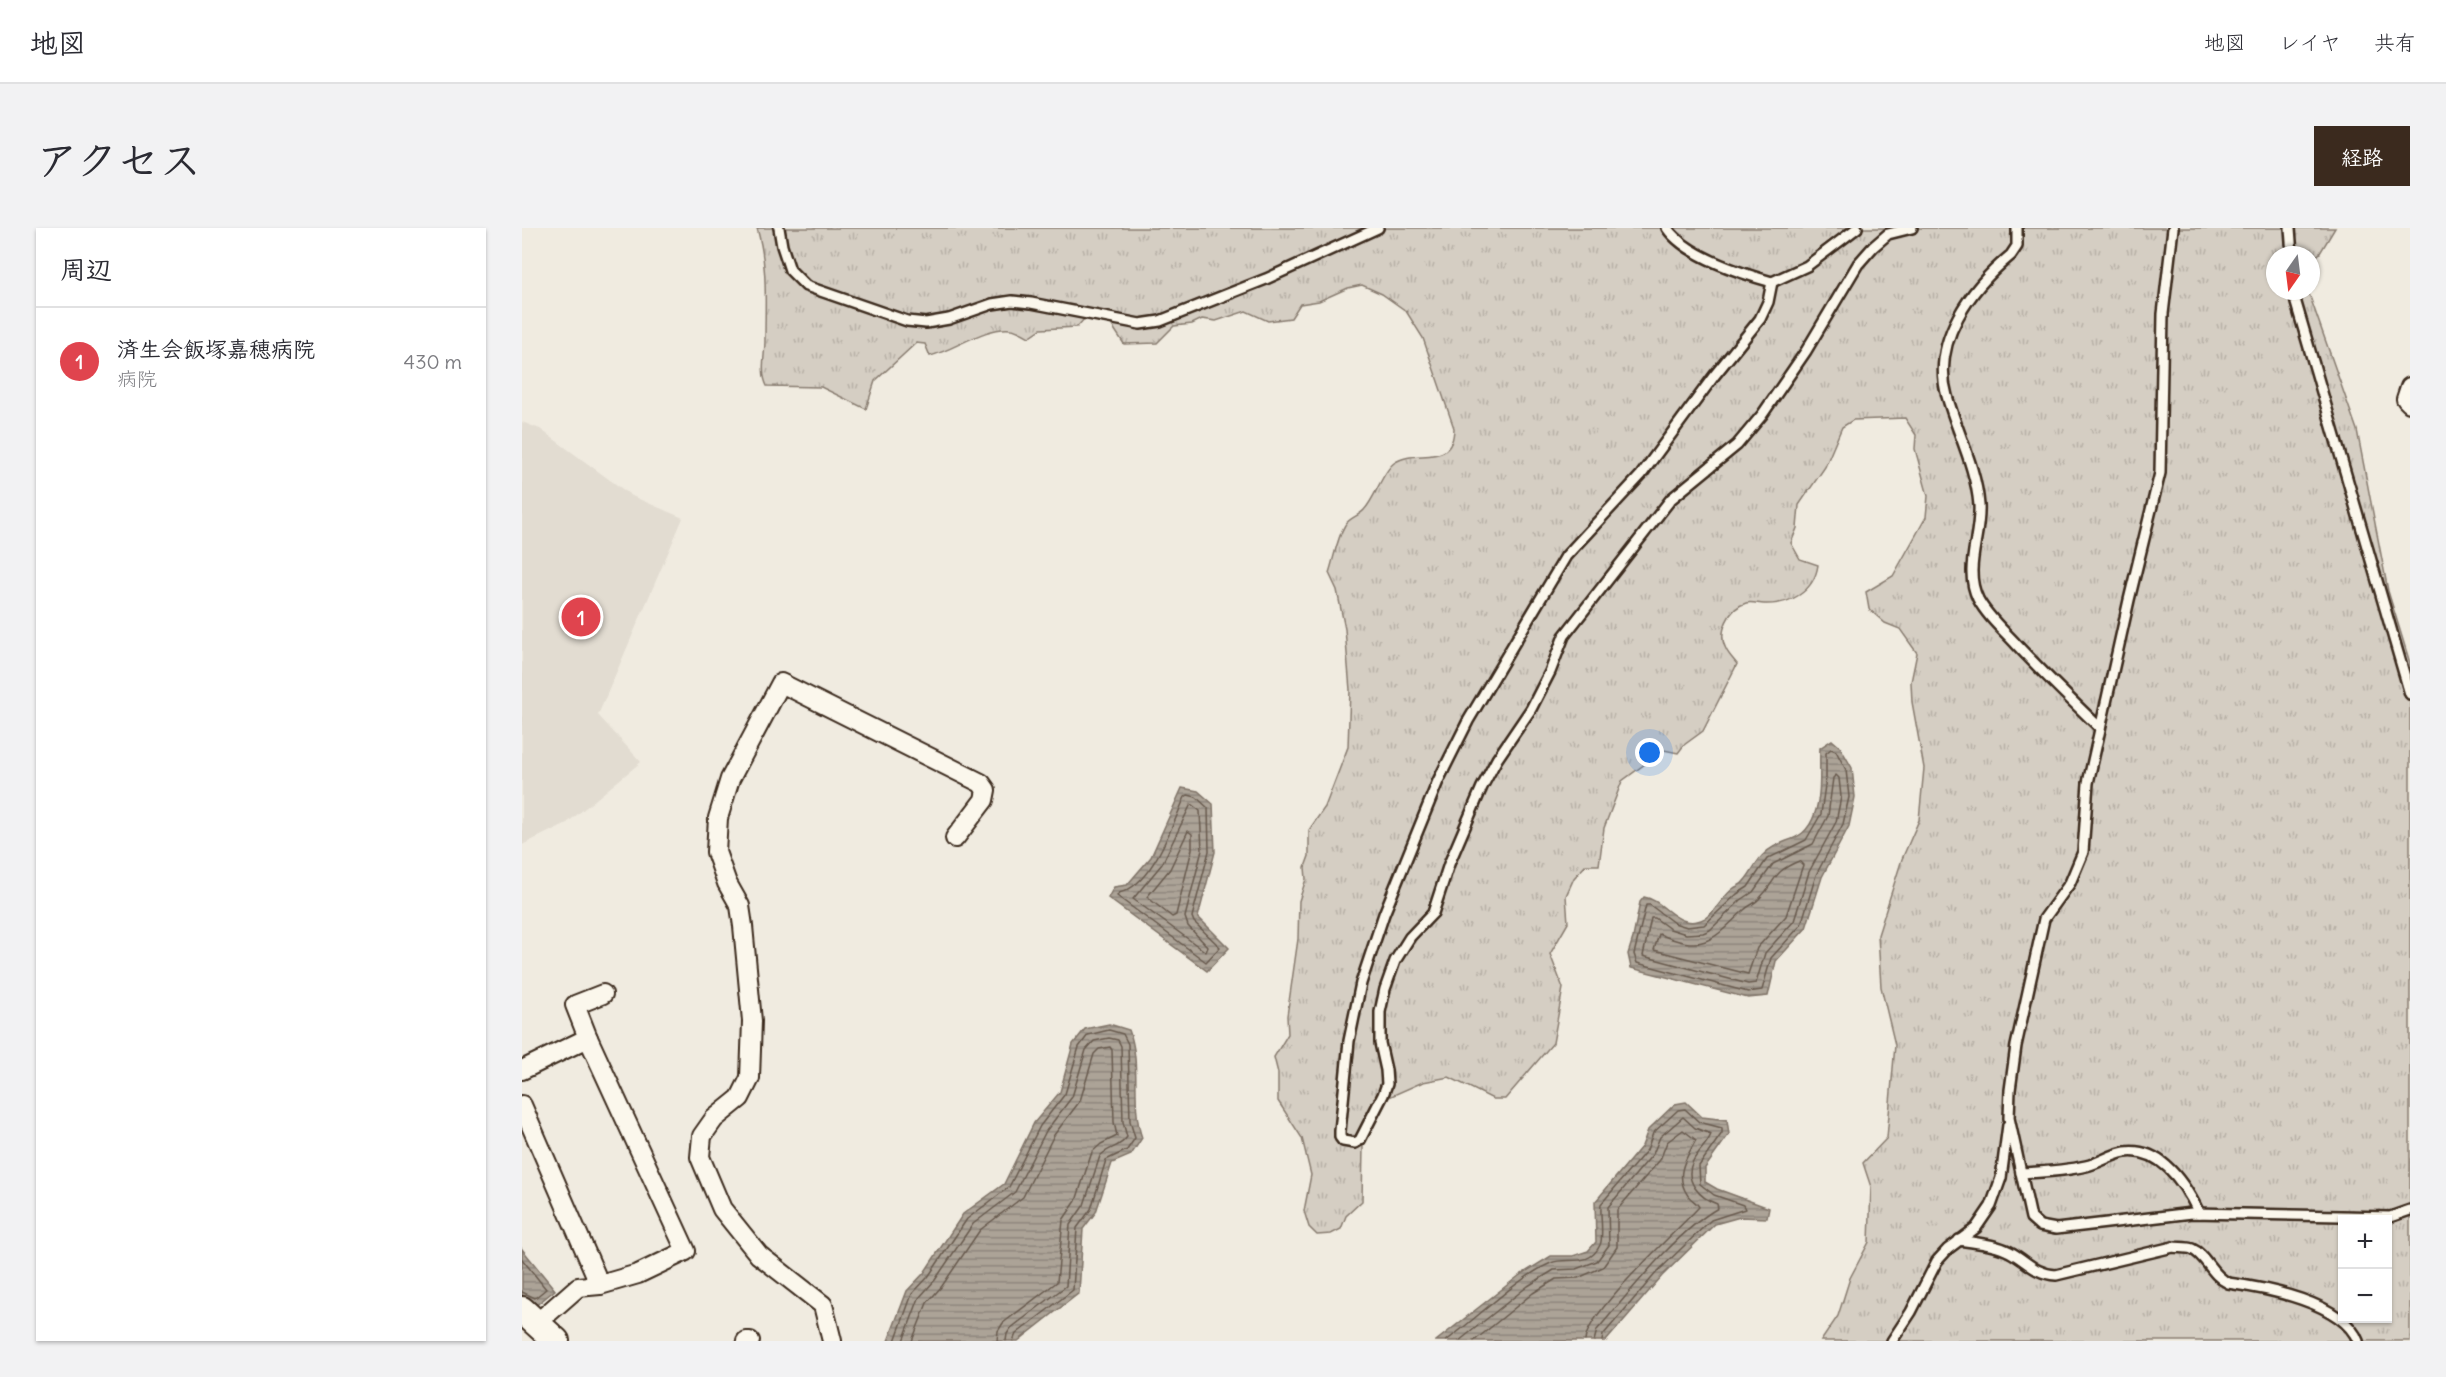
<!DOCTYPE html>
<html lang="ja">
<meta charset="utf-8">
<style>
body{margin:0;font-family:Delius,"Klee One",sans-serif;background:#f2f2f3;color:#2b2b33}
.controls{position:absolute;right:18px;bottom:18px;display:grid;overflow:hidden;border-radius:0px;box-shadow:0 2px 4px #0004}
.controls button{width:54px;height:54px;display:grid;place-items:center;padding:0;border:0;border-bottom:2px solid #e1e1e2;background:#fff;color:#2b2b33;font:30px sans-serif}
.compass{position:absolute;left:1744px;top:18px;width:54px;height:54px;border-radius:50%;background:#fff;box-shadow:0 2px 4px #0004;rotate:194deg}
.you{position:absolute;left:1128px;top:525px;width:21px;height:21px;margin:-15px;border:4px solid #fff;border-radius:50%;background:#1a73e8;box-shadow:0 0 0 9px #1a73e833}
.badge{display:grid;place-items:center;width:39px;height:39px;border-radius:50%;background:#3b2a1e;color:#fff;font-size:20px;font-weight:700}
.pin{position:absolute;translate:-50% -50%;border:3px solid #fff;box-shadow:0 2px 6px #0006}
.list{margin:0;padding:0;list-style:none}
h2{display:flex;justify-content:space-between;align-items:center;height:78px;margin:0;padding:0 24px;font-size:26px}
h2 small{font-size:20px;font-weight:400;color:#7c7c81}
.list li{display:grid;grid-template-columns:39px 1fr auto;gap:18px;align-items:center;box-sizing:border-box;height:108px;padding:0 24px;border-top:2px solid #e1e1e2}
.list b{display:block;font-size:22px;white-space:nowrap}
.list p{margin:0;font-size:20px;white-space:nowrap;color:#7c7c81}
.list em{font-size:20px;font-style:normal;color:#7c7c81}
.map{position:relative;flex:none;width:1888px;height:1113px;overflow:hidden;border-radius:0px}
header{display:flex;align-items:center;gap:36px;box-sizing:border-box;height:84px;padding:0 30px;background:#fff;border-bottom:2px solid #e1e1e2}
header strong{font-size:28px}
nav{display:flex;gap:33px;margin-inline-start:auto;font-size:21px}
.intro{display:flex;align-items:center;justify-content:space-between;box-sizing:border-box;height:144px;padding:0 36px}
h1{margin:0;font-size:42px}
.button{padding:15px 27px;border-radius:0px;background:#3b2a1e;color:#fff;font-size:21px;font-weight:700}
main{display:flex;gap:36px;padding:0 36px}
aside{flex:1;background:#fff;border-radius:0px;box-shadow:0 2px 4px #0004}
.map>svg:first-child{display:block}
</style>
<header>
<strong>地図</strong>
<nav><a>地図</a><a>レイヤ</a><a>共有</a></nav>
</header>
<div class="intro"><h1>アクセス</h1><a class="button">経路</a></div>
<main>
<aside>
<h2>周辺<small></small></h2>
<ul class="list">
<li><span class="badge" style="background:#e0444e">1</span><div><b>済生会飯塚嘉穂病院</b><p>病院</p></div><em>430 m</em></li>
</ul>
</aside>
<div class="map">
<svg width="1888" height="1113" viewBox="0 0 1888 1113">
<defs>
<pattern id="grass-tufts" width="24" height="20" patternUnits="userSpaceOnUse" patternTransform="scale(1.5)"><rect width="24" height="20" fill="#d5cec3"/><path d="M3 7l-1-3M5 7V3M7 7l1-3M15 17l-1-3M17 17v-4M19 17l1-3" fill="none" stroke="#b8b1a7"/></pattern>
<pattern id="water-rules" width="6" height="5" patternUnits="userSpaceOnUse" patternTransform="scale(1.5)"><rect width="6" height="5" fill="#aca397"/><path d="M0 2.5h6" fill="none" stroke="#8d857b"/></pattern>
</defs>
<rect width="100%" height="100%" fill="#f0ebe0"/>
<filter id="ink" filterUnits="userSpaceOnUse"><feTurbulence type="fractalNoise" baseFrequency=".0167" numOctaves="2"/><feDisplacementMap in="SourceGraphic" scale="12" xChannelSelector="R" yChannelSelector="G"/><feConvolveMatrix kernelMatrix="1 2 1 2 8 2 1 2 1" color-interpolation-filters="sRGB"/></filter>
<g filter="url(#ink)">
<path fill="#e2dcd1" d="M0,194l18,7 92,67 51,22 -85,197 43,47 -74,61 -45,22z"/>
<path fill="url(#grass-tufts)" stroke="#887c70" stroke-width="1.5" fill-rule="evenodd" d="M235,0h1578l-15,25 -9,8v-6h-36v36h33l49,139 31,161 22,72v678h-589l17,-25 12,-38 19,-36 2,-55 -8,-24 24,-25 8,-93 -14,-58 -3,-52 24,-76 17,-39 5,-52 -12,-66 -1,-20 6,-29 -17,-24 -15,-6 -16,-14 -3,-17 27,-16 33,-59 2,-21 -13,-47 1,-14 -11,-17 -52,2 -11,7 -17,40 -26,38 -2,23 -6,15 9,16 18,6c-4,27 -28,40 -54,39 -5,0 -13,-3 -18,-1 -17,5 -29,30 -20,46 2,5 7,10 11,15l-34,67 -19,14 -6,8 -14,-3 -42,31 -18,47 -5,37h-13l-12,13 -8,18 2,27 -18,31 13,34 -10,55 -48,56h-12l-44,-22 -26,5 -34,15 -26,49 -1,55 -16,15 -5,13 -10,5 -14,1 -8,-8 -5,-16 7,-36 -9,-37 -24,-37v-28l-4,-16 14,-23 -1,-18 11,-77 1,-38 7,-22 -1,-12 4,-11v-26l16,-23 23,-60 2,-57 -5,-61 -8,-39 -8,-17c5,-15 8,-35 16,-48 4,-7 14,-9 19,-15 11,-11 18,-38 30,-47 22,-16 59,7 60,-35l-31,-90 -17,-27 -24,-17 -20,-9 -14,3 -29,13 -19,3 -9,14 -23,3 -22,-10 -30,10 -14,-2 -10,5 -18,2 -17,17 -33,1 -13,-20 -27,-5 -7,8 -36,2 -12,8c-5,-3 -13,-8 -18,-8 -26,-3 -56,21 -81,27l-5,-12 -9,-1 -41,38 -9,28 -45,-22 -54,-1c-7,-14 -2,-30 -2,-46 0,-39 3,-74 -8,-112zM1820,992h46v98h-46z"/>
<g fill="url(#water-rules)" stroke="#7f7367" stroke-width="1.5">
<path d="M1310,512l8,7 12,21 3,29 -6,29 -27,51 -16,51 -30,33 -8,35 -20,2 -117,-30 -3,-14 5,-16 7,-36 4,-5c20,3 32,32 57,23 14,-5 21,-24 33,-32 5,-3 8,-3 11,-8 7,-8 11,-19 19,-26 19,-19 40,-8 51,-41 7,-20 4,-44 5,-65z"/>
<path d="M660,560l16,3 15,13 2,48 -17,65 31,31 -22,23 -99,-73 6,-11 13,-2 24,-28z"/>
<path d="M587,796l20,6c13,34 1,73 13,108l-11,17 -19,8 -16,49 -13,17 -4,64 -61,48h-130l19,-50 17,-18 39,-59 41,-30 30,-61 26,-31 13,-48 12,-15z"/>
<path d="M1164,874l16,15 25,3 2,14 -24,34v14l12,7 52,19 -2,10 -27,-1 -25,7 -53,52 -56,65h-170l84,-66 31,-19h22l15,-5 8,-9 -1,-40 47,-56 6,-16 27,-26z"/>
<path d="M0,1021l33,41 -21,17 -12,-11z"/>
</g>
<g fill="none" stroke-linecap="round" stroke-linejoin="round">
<g stroke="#685a4e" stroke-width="1.5">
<path d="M1309,521l5,2 10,19 3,27 -6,27 -27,51 -15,50 -30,33 -9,32 -14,2 -111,-29 -3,-9 12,-49h4l24,18 13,4 17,-2 33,-31 11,-7 19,-28 39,-19 15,-26 5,-36v-25z"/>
<path d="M1314,547l3,3 2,19 -5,25 -27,50 -15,49 -29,32 -9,30 -8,1 -105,-28 8,-38h4l15,11 16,5 17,-1 7,-3 31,-30 12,-8 20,-28 40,-20 15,-28 5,-38z"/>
<path d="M666,567l8,2 12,11 1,43 -17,66 2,5 26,25 -14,15 -89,-66 2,-3c33,-7 53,-68 66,-96z"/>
<path d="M669,576l9,7 2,39 -17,67 3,9 20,21 -2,5 -73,-53 29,-35z"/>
<path d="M666,603l4,3v15l-16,66 -4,2 -25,-20 23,-28z"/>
<path d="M1277,633l4,4 -17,51 -29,32 -9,26 -94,-24 5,-16c45,19 53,7 85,-24 5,-5 11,-6 15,-11 19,-19 11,-26 40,-38z"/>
<path d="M0,1031l24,30 -11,9 -13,-6"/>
<path d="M373,1113l17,-47 16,-17 39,-58 42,-32 31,-61 25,-32 14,-47 9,-12 21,-5 14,4 5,10 2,77 5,17 -8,12 -21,10 -15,49 -14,19 -4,62 -57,44 -3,7"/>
<path d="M381,1113l16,-43 16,-18 38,-56 42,-32 31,-61 26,-34 14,-47 8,-9 15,-3 9,2 3,6 2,76 4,15c-7,11 -19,10 -27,19l-16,49 -14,20 -4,61 -55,42 -4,6 -1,7"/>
<path d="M390,1113l15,-38 15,-17 38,-56 43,-33 31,-62 26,-34 14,-47 5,-5 11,-2 2,3 2,72 3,14 -16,8 -9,8 -16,49 -13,19 -6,62 -54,41 -5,8 -1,10"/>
<path d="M924,1113c30,-22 72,-64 105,-78 15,-7 38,6 49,-18 4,-7 0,-31 1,-41l46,-54 6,-17 25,-23 7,-1 14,13 23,6v5l-23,33 1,18 14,11 29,10 2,4 -34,11 -54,52 -54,63 -1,6"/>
<path d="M937,1113l69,-55 26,-16 22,-1 21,-8 12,-16 -1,-38 45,-53 7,-17 23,-20 12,11 16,6c-3,10 -13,17 -18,27 -10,20 7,37 24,43l1,4c-42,24 -88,84 -121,122l-3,11"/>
<path d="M952,1113l59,-48 23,-14 22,-1 25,-11 14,-20v-37l43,-50 7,-18 16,-12 13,10c-9,17 -22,34 -9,54 3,6 10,8 12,13 -22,24 -113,106 -114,134"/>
</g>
<defs>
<g id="lane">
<path d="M257,0l3,18 8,24 16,16 101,35 19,2 23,-4 43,-15 20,-3 19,2 109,21 20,-3 106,-42 112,-51"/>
<path d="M1145,0c19,28 73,45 105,54l35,-16 50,-38"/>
<path d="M1495,0v18l-6,9c-40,33 -80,86 -64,141 10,36 29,71 32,109 2,32 -16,64 -1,94 9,17 25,31 38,45 27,29 55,56 84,84"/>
<path d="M1651,0l-10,86 -3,159 -31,127 -41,183 -5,69 -13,31 -26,36 -28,127 -6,44 -1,28 22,100 9,8 16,3 136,-16 198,4 20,-7"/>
<path d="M1768,0l2,27"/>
<path d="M1250,54l-4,20 -8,17 -46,57 -73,99 -75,81 -98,165 -30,60 -54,133 -23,69 -12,58 -9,90v6l3,4 12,2 5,-3 23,-45 4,-11 -1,-14 -6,-27v-31l5,-23 10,-28 15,-24 23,-24 16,-49 33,-77 15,-28 34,-50 19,-37 14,-36 107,-137 66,-54 25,-30 44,-64 52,-87 15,-17 15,-13 24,-6"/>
<path d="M1773,63l1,12 114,391"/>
<path d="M1499,945c22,-1 44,-2 65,-7 13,-3 26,-12 39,-14 37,-5 61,34 74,61"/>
<path d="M1437,1012c17,3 36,4 51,12 17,9 25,22 46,23l117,-28c5,1 14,0 19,2 14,6 19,26 36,34 37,5 115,19 130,58"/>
<path d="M1370,1113l19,-29 26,-51 11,-12 28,-21 15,-22 10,-28 7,-53"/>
</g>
<g id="street">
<path d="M1888,159l-4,12 4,4"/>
<path d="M66,810l-13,-33 28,-11"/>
<path d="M0,842l66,-32 98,213 -48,23 -38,11 -22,2 -41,36"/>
<path d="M0,877l78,180"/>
<path d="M224,1113h4"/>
<path d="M310,1113l-9,-36 -64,-50 -37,-46 -22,-52 2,-21 12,-17 26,-21 10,-20 2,-57 -9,-95 -3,-20 -13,-23 -11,-31 2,-34 12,-39 51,-96 200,100 5,7 -2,10 -29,38"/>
</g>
<path id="secondary" d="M0,1082l34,31"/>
</defs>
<use href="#lane" stroke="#3b2a1e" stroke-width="14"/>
<use href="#street" stroke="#3b2a1e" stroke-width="22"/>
<use href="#secondary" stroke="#3b2a1e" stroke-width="30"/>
<use href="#lane" stroke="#fbf7ec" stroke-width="9"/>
<use href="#street" stroke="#fbf7ec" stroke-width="18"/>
<use href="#secondary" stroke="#fbf7ec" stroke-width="26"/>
</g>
</g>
</svg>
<div class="controls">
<button>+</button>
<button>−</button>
</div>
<svg class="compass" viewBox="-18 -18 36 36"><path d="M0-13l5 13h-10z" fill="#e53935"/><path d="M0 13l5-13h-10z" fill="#7c7c81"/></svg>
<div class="you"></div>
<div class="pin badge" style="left:59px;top:389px;background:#e0444e">1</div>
</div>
</main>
